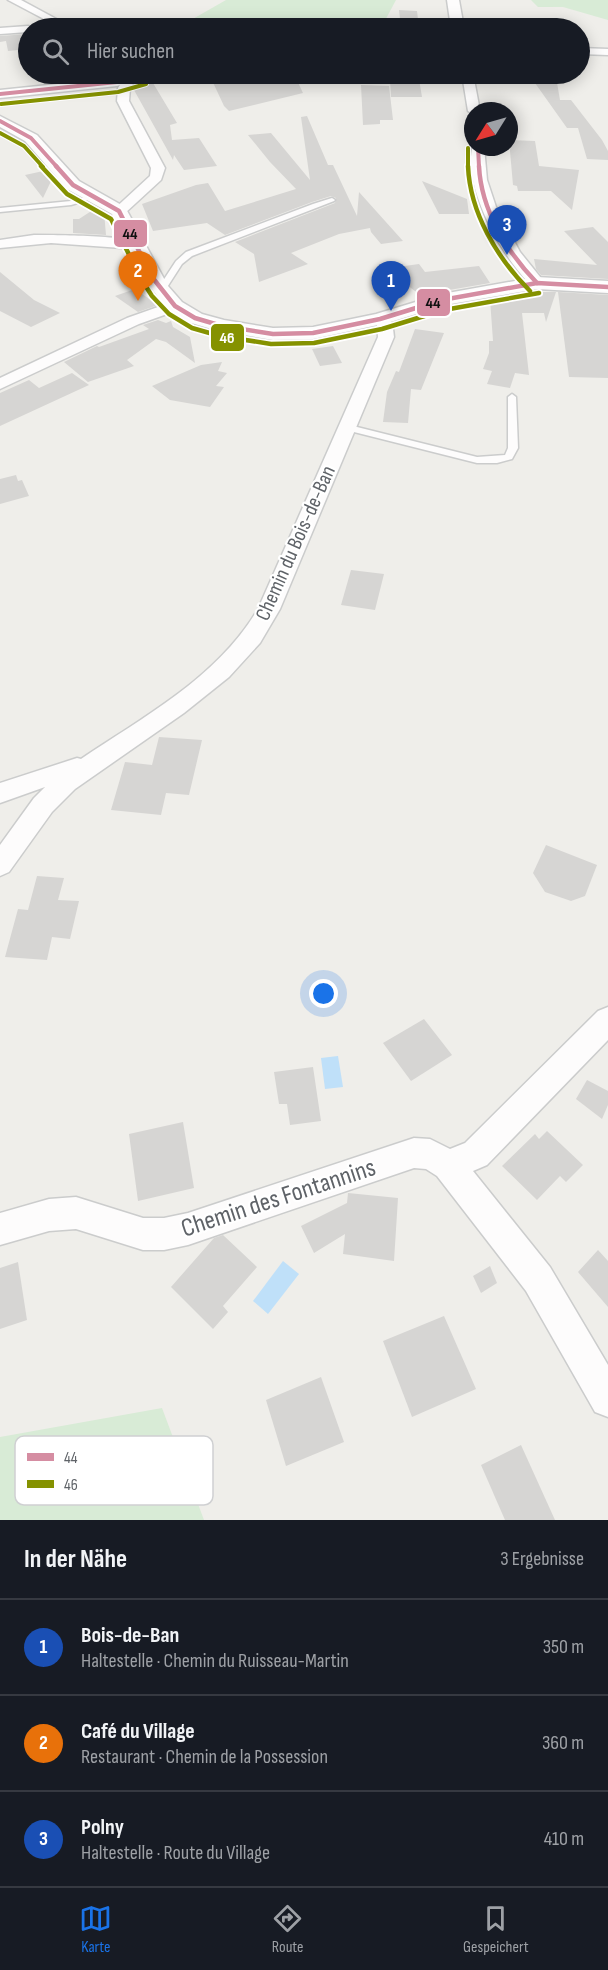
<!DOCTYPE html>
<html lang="de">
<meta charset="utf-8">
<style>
body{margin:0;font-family:"Sofia Sans Condensed",sans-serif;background:#242831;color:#f1f3f6}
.compass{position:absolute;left:464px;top:102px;width:54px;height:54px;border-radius:50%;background:#171b24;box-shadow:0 3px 15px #0003;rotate:233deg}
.you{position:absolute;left:324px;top:994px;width:21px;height:21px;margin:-15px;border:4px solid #fff;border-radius:50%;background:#1a73e8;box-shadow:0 0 0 9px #1a73e833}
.badge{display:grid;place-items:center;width:39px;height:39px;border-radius:50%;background:#1a73e8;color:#fff;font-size:20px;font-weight:700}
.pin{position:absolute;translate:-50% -50px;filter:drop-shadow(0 2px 3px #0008)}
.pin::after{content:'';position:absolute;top:32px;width:21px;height:18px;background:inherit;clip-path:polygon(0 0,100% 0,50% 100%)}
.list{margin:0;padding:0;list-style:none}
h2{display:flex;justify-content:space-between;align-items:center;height:78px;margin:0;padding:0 24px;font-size:26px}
h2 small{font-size:20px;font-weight:400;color:#9ea1a6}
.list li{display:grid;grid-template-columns:39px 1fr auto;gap:18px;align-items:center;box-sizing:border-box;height:96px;padding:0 24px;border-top:2px solid #363941}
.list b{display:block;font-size:22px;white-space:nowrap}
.list p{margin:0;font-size:20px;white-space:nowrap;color:#9ea1a6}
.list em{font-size:20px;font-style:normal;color:#9ea1a6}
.icon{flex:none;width:33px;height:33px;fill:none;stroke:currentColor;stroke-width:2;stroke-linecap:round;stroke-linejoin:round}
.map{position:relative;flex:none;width:608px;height:1520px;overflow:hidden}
.search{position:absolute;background:#171b24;box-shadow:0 3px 15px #0003;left:18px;right:18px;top:18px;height:66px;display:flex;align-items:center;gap:15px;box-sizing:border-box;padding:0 21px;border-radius:33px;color:#9ea1a6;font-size:22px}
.sheet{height:366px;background:#171b24}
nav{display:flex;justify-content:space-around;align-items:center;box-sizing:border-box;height:84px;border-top:2px solid #363941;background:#171b24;font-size:16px;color:#9ea1a6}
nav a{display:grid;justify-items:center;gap:3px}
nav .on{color:#1a73e8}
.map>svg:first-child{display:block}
</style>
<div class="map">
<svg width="608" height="1520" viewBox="0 0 608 1520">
<rect width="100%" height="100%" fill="#efeeea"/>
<g fill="#d8ebd6">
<path d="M226,0h170l-15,28h-204z"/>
<path d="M531,0h77v20l-45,-13h-25z"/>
<path d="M162,1408l42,112h-204v-83z"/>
</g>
<g fill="#bfe0f9">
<path d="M338,1056l5,31 -18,2 -4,-31z"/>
<path d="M283,1261l16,13 -31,40 -15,-13z"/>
</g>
<g fill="#d6d5d3">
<path d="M399,10l18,1 2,17h-18z"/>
<path d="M27,34l1,15 -20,2 -2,-10 -6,1v-6z"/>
<path d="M209,74h85l9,19 -74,18 -5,-5z"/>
<path d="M530,76l26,1 4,23h11l31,40 6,11v9l-21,-1 -9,-31h-11z"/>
<path d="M150,78l27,45 -7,2 2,15 27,-2 18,28 -33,4 -10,-15 -1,5 -39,-70 3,-7z"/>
<path d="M390,79h29l3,18h-31z"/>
<path d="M361,85l28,1 4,34h-13v4l-17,1z"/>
<path d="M307,116l21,49h5l24,51 2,-24 44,49 -22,3 -10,-12 -1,-4 -31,6 -48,19 17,11 -49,18 -5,-28 -19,-12 100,-39 1,-5 -5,-2 -19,6 -87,33 -18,-12 -54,8 -11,-27 54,-19 12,-2 17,28 71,-22 -26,-27 -22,-27 23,-2 39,47 -9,-63z"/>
<path d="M509,140l26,1 4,25 40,4 -7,40 -21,-19h-33l-1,-5 -4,-1z"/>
<path d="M48,170l5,7 -10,21 -18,-23z"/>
<path d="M422,181l45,18 2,15h-30z"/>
<path d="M96,208l8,4 2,23 -33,-2v-14h6z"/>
<path d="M593,227l15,15v37l-67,-4 -5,-6 -2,-10 63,6 -33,-34z"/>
<path d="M419,264l6,8 54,-6 11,17 -70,12 -14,-11 -18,2 -12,-16z"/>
<path d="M0,272l34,28 26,13 -29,14 -31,-16z"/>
<path d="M135,289l23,16 -20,7 -23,-16z"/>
<path d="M534,292h22l-10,30 -2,-9h-22l7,62 -14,-2 -5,15 -23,-4 5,-13 -9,-2 6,-16v-12h4l-3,-42z"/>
<path d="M558,292l50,3v83l-39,-1z"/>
<path d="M158,320l8,3 5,-2 2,6 17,10 5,26 -29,-21 -10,-3 -29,21 7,6 -46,16 -24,-20 33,-16 2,1 50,-18 -6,-4z"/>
<path d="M415,329l29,4 -23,57 -10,-1 -3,34 -25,-1 4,-30 9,-21 3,1z"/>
<path d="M333,346l9,17 -22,3 -8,-17z"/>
<path d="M222,362l-4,9 9,2 -11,13 8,1 -14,20 -40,-7 -18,-14 49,-21z"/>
<path d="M72,373l17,12 -89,41v-33l29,-13 10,8z"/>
<path d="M16,475l2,6 4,-1 7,16 -29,8v-25z"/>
<path d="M351,570l33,4 -9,36 -34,-5z"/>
<path d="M159,737l43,3 -13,55 -23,-2 -5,22 -50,-5 14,-48 27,3z"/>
<path d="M546,845l51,20 -12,31 -14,5 -26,-9 -12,-19z"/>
<path d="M37,876l27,2 -6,22 21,1 -9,38 -18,-2 -5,23 -42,-3 13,-48 10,1z"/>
<path d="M424,1019l28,36 -41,26 -28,-38z"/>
<path d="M313,1067l8,54 -31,4 -3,-21h-8l-5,-32z"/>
<path d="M587,1080l21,11v14l-6,14 -26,-20z"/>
<path d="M183,1122l11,66 -56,13 -9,-67z"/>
<path d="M547,1131l36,34 -17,17 -6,-6 -23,24 -35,-34 33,-32 4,5z"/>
<path d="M348,1193l50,5 -4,63 -51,-7 2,-20 -31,19 -13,-27 46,-23z"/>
<path d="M223,1235l34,32 -34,39 5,6 -15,17 -42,-42 43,-49z"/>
<path d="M598,1250l10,11v46l-30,-35z"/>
<path d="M18,1262l9,58 -27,9v-61z"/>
<path d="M490,1266l7,17 -16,10 -8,-17z"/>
<path d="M444,1316l32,73 -64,28 -29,-76z"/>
<path d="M321,1377l23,65 -58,24 -20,-66z"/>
<path d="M521,1445l34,75h-50l-24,-55z"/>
</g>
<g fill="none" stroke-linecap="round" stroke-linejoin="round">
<defs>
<g id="service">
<path d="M92,195l2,1v2l-23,7 -71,7v-4l71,-7z"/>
<path d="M332,198l3,2 -1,1 -142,55 -10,8 -18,28 -7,-2 19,-29 10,-9 127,-48z"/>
<path d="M512,394l4,3 2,51 -6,11 -15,4h-20l-135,-34 -1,-2 4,-3 132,33 28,-2 3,-7v-51z"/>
</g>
<g id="minor">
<path d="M8,0h13l52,28h-12z"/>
<path d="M28,26l5,2h-5v4l-28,2v-6z"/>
<path d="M580,48l28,1v6l-28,-1z"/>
<path d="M127,74h10l2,2 -9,12 -1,13 36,67 -4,12 -37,34 -5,1 -7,-4 38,-35 1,-8 -34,-67 1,-13z"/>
<path d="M462,74h11l7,37h-7v3l-5,-3z"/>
<path d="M473,145v2h11l3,33 9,27 24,45 25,31 -3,3h-10c-29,-27 -71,-101 -59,-141z"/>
<path d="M34,235c18,0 100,0 109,10l-7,4 -85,-6 -51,5v-8z"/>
<path d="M175,301l8,5 -2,3 -42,15 -139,65v-11l127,-60z"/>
<path d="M380,314c12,3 13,12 14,23l-114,272 -20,34 -31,34 -45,36 -109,76 -23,23 -43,60 -9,4v-31l34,-47 11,-11 -45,16v-20l77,-25 4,1c64,-43 137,-82 177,-150l120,-272 -1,-12 -5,-6z"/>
<path d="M608,1007v33l-121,125 -14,6 77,96 58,98v52l-13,-5 -69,-121 -89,-115 -11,-7 -12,-1 -226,77 -24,5h-21l-67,-21 -27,2 -49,14v-32l49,-14 27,-2 67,21h21l24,-5 226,-75 16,1 20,10 15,-6 133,-132z"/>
</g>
<g id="tertiary">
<path d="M447,0h12l5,28h-13z"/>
<path d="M130,74h20l-2,3 -31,9 -117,12v-8l116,-12z"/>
<path d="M0,116l37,19 42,46 46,26 43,79 14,16 20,12 22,6 49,8 40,-1 63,-13 66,-20 95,-17 71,4v12l-71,-4 -92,16 -58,18 -74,16 -40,1 -58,-10 -27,-8 -20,-12 -25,-33 -31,-63 -45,-25 -42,-48 -25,-14z"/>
</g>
</defs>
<use href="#service" stroke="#cbcccc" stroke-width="3"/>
<use href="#minor" stroke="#cbcccc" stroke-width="3"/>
<use href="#tertiary" stroke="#cbcccc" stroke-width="3"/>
<use href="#service" fill="#fdfcfc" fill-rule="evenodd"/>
<use href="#minor" fill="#fdfcfc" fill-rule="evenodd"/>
<use href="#tertiary" fill="#fdfcfc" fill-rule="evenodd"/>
<defs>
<g id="bus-1-far1">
<path d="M0,94l117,-12 26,-8"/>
<path d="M0,121l31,17 26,29"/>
<path d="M478,147l1,20"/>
</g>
<g id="bus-1">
<path d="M56,166l17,19 46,26 33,66 23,29 20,12 27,8 51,8 40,-1 67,-14 62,-19 95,-17 71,4"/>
<path d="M479,166c2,44 28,86 58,117"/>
</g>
<g id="bus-2-far1">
<path d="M1,104l117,-12 28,-8"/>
<path d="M0,133l24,13 19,21"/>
<path d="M468,148v19"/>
</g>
<g id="bus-2">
<path d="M41,166l26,28 44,25 32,63 9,14 17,18 23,14 28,8 51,8 43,-1 68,-14 62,-19 95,-17"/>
<path d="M468,166c2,47 29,92 62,125"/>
</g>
</defs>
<use href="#bus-1-far1" stroke="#fff" stroke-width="6"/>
<use href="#bus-1" stroke="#fff" stroke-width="8"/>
<use href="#bus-2-far1" stroke="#fff" stroke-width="6"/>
<use href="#bus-2" stroke="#fff" stroke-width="8"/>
<use href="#bus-1-far1" stroke="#d58da2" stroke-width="4"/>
<use href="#bus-1" stroke="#d58da2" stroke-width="4.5"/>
<use href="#bus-2-far1" stroke="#859200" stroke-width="4"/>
<use href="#bus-2" stroke="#859200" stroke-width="4.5"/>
</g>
<g text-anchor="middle" stroke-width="4.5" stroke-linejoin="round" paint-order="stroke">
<g font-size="21" fill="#5f6368" stroke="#fff">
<text transform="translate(295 543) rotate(-66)" y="7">Chemin du Bois-de-Ban</text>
</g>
<g font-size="26" fill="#5f6368" stroke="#fff">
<text transform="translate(278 1197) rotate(-18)" y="9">Chemin des Fontannins</text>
</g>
</g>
<rect x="15" y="1436" width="198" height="69" rx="9" fill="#fff" stroke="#cfd0d2" stroke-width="1.5"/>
<rect x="27" y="1453" width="27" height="8" fill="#d58da2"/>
<rect x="27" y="1480" width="27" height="8" fill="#859200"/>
<g font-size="16" fill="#5f6368">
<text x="64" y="1463">44</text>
<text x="64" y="1490">46</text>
</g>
<g stroke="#fff" stroke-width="2">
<rect x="113" y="219" width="35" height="29" rx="6" fill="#d58da2"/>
<rect x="416" y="288" width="35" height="29" rx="6" fill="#d58da2"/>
<rect x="210" y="323" width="35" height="29" rx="6" fill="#859200"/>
</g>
<g font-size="16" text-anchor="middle" font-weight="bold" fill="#fff">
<text x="227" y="343">46</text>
</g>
<g font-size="16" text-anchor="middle" font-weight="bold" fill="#111">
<text x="130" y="239">44</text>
<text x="433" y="308">44</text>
</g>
</svg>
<svg class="compass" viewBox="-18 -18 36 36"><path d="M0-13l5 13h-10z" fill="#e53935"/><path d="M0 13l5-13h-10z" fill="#9ea1a6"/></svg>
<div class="you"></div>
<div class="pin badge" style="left:391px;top:311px;background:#1a4fb4">1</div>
<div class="pin badge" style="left:138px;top:301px;background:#e8710a">2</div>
<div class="pin badge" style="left:507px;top:255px;background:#1a4fb4">3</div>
<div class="search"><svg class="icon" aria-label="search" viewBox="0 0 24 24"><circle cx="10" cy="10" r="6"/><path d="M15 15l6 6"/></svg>Hier suchen</div>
</div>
<section class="sheet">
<h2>In der Nähe<small>3 Ergebnisse</small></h2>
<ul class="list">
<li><span class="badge" style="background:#1a4fb4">1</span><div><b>Bois-de-Ban</b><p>Haltestelle · Chemin du Ruisseau-Martin</p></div><em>350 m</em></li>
<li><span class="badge" style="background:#e8710a">2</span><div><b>Café du Village</b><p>Restaurant · Chemin de la Possession</p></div><em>360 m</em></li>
<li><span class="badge" style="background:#1a4fb4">3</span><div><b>Polny</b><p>Haltestelle · Route du Village</p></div><em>410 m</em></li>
</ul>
</section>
<nav>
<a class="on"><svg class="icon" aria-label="map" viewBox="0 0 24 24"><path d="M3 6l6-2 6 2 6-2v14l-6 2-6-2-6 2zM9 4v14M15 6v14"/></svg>Karte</a>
<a><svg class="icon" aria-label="directions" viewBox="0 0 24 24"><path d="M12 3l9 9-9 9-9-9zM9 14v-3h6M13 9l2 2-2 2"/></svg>Route</a>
<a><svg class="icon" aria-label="saved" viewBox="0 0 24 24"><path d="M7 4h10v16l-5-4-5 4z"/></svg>Gespeichert</a>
</nav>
